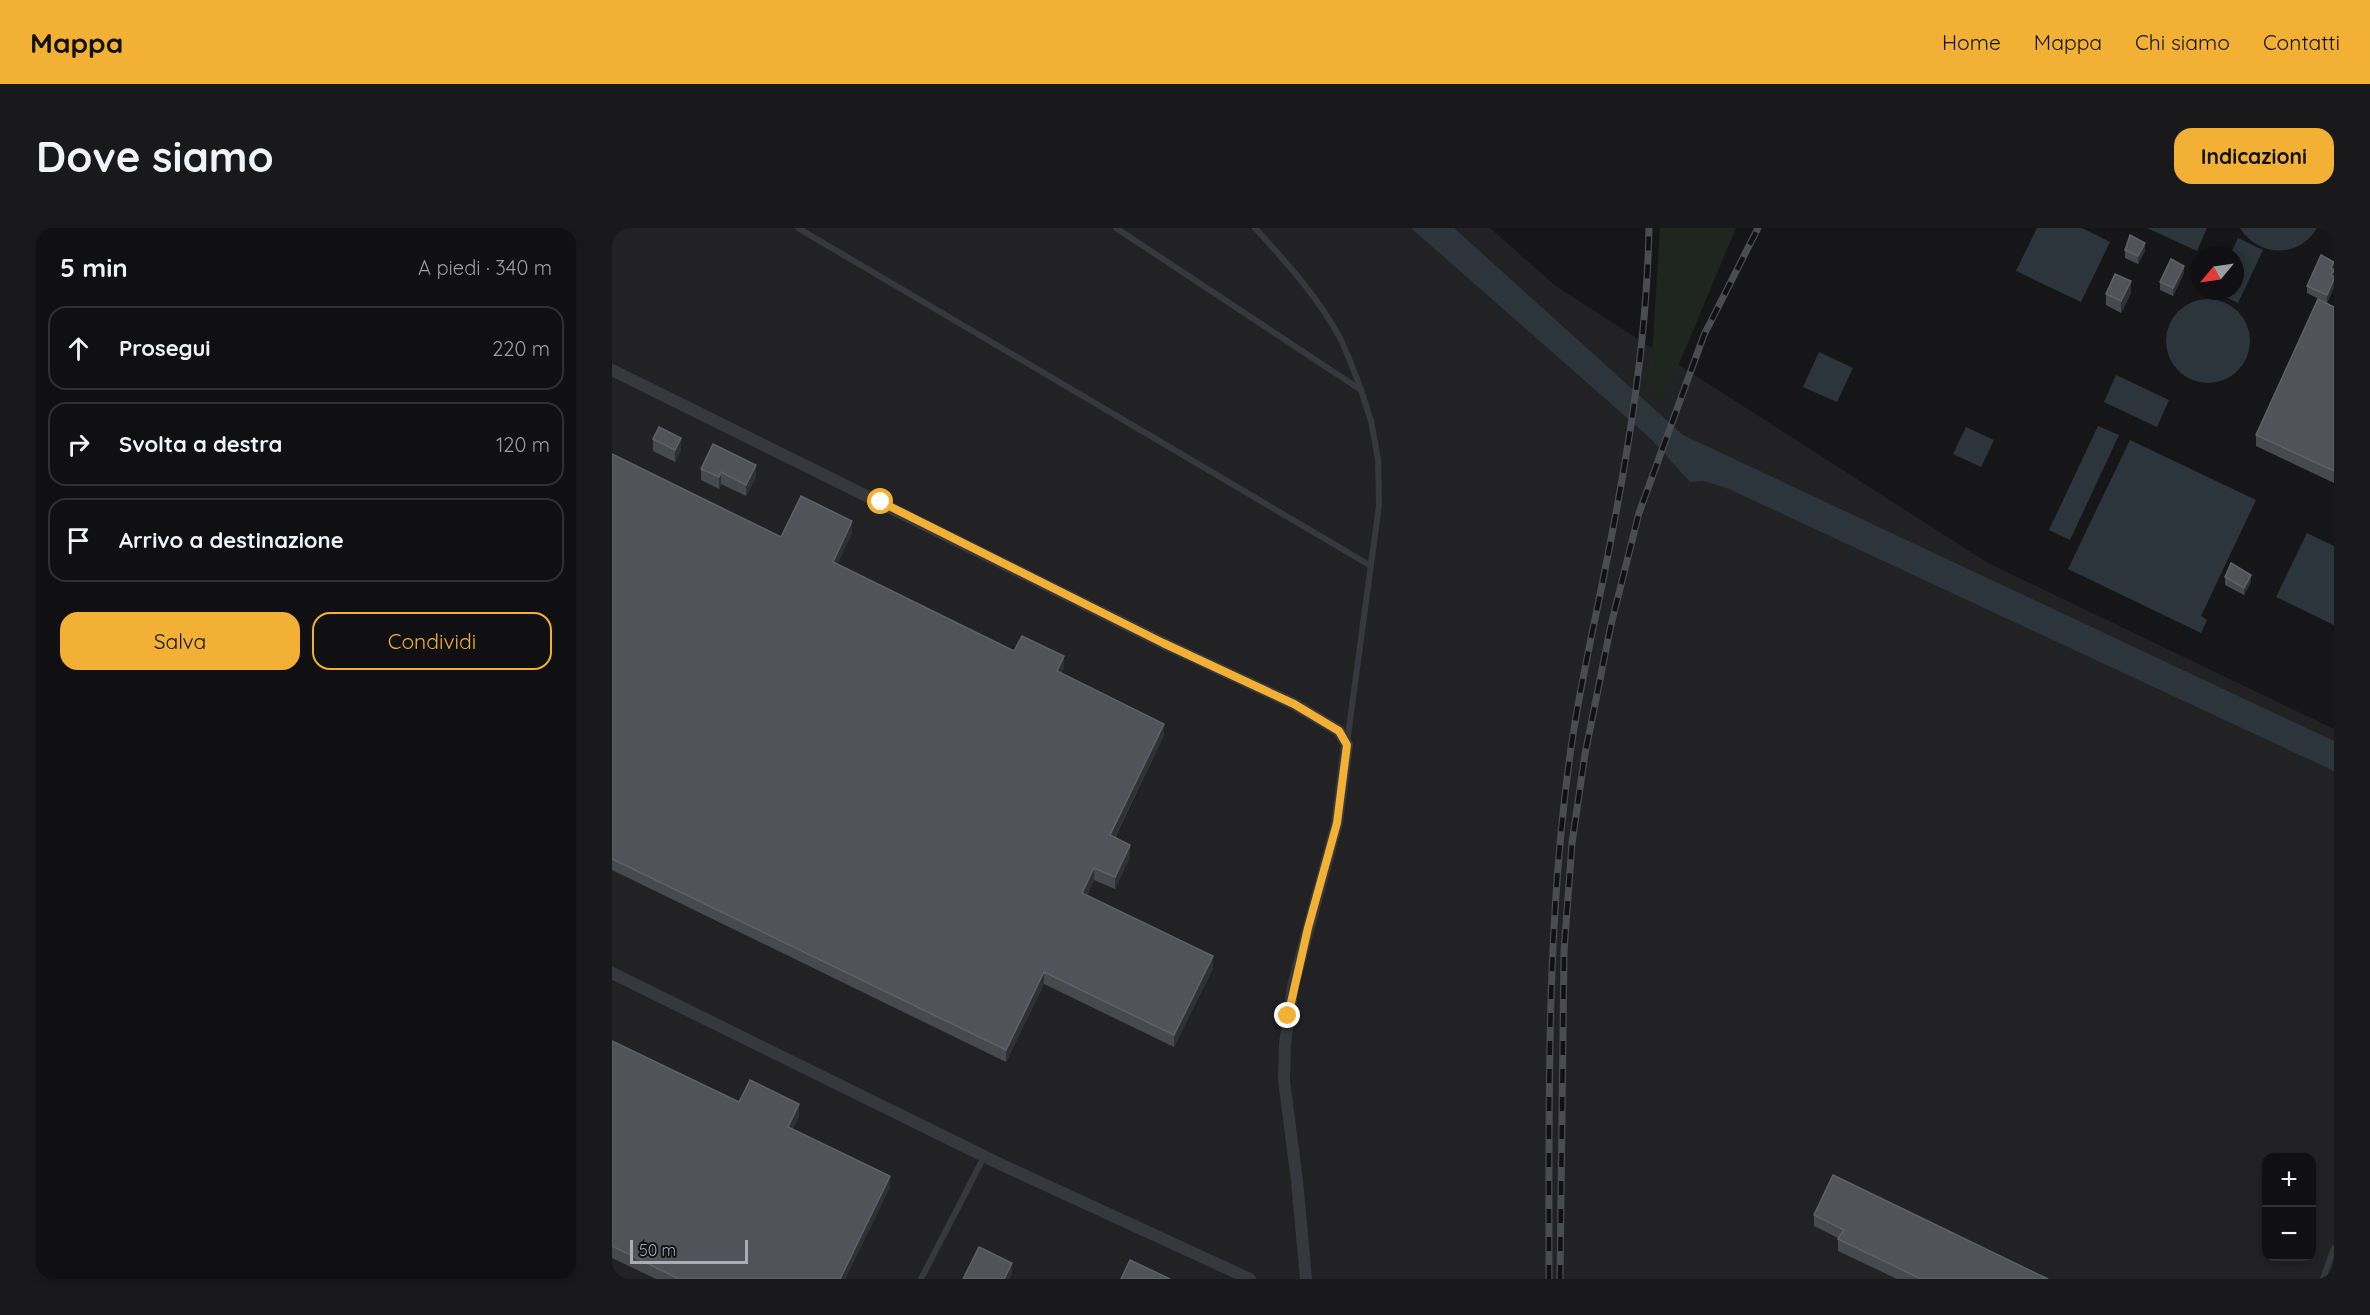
<!DOCTYPE html>
<html lang="it">
<meta charset="utf-8">
<style>
body{margin:0;font-family:Quicksand,sans-serif;background:#19191b;color:#f1f3f6}
.controls{position:absolute;right:18px;bottom:18px;display:grid;overflow:hidden;border-radius:12px;box-shadow:0 3px 9px #0003}
.controls button{width:54px;height:54px;display:grid;place-items:center;padding:0;border:0;border-bottom:2px solid #303032;background:#101012;color:#f1f3f6;font:30px sans-serif}
.compass{position:absolute;left:1578px;top:18px;width:54px;height:54px;border-radius:50%;background:#101012;box-shadow:0 3px 9px #0003;rotate:241deg}
.scale{position:absolute;left:18px;bottom:15px;width:118px;box-sizing:border-box;padding-left:6px;border:3px solid #a8adb8;border-top:0;font-size:16px;line-height:21px;white-space:nowrap;color:#a8adb8;-webkit-text-stroke:4px #111113;paint-order:stroke}
.stop{position:absolute;width:18px;height:18px;margin:-14px;border:4px solid #f2b134;border-radius:50%;background:#fff}
.stop.end{background:#f2b134;border-color:#fff;box-shadow:0 2px 6px #0008}
.list{margin:0;padding:0;list-style:none}
h2{display:flex;justify-content:space-between;align-items:center;height:78px;margin:0;padding:0 24px;font-size:26px}
h2 small{font-size:20px;font-weight:400;color:#9c9d9f}
.list li{display:grid;grid-template-columns:39px 1fr auto;gap:18px;align-items:center;box-sizing:border-box;height:84px;margin:0 12px 12px;padding:0 12px;border:2px solid #303032;border-radius:18px}
.list b{display:block;font-size:22px;white-space:nowrap}
.list em{font-size:20px;font-style:normal;color:#9c9d9f}
.actions{display:flex;gap:12px;padding:18px 24px}
.actions a{flex:1;padding:14px 0;border:2px solid #f2b134;border-radius:18px;text-align:center;font-size:21px;color:#f2b134}
.actions .main{background:#f2b134;color:#111}
.icon{flex:none;width:33px;height:33px;fill:none;stroke:currentColor;stroke-width:2;stroke-linecap:round;stroke-linejoin:round}
.map{position:relative;flex:none;width:1722px;height:1051px;overflow:hidden;border-radius:18px}
header{display:flex;align-items:center;gap:36px;box-sizing:border-box;height:84px;padding:0 30px;background:#f2b134;color:#111}
header strong{font-size:28px}
nav{display:flex;gap:33px;margin-inline-start:auto;font-size:21px}
.intro{display:flex;align-items:center;justify-content:space-between;box-sizing:border-box;height:144px;padding:0 36px}
h1{margin:0;font-size:42px}
.button{padding:15px 27px;border-radius:18px;background:#f2b134;color:#111;font-size:21px;font-weight:700}
main{display:flex;gap:36px;padding:0 36px}
aside{flex:1;background:#101012;border-radius:18px;box-shadow:0 3px 9px #0003}
.map>svg:first-child{display:block}
</style>
<header>
<strong>Mappa</strong>
<nav><a>Home</a><a>Mappa</a><a>Chi siamo</a><a>Contatti</a></nav>
</header>
<div class="intro"><h1>Dove siamo</h1><a class="button">Indicazioni</a></div>
<main>
<aside>
<h2>5 min<small>A piedi · 340 m</small></h2>
<ul class="list">
<li><svg class="icon" aria-label="ahead" viewBox="0 0 24 24"><path d="M12 20V5M6 11l6-6 6 6"/></svg><div><b>Prosegui</b></div><em>220 m</em></li>
<li><svg class="icon" aria-label="right" viewBox="0 0 24 24"><path d="M7 20v-9h11M14 6l5 5-5 5"/></svg><div><b>Svolta a destra</b></div><em>120 m</em></li>
<li><svg class="icon" aria-label="arrive" viewBox="0 0 24 24"><path d="M6 21V4h12l-3 4 3 4H6"/></svg><div><b>Arrivo a destinazione</b></div></li>
</ul>
<div class="actions"><a class="main">Salva</a><a>Condividi</a></div>
</aside>
<div class="map">
<svg width="1722" height="1051" viewBox="0 0 1722 1051">
<rect width="100%" height="100%" fill="#161618"/>
<path fill="#222225" fill-rule="evenodd" d="M0,0h878l67,59 431,276 346,166v550h-1722zM1654,930h46v98h-46z"/>
<path fill="#1e261f" d="M1048,0h76l-73,174 -17,-19 7,-42z"/>
<g fill="#2c353c">
<path d="M799,0h43l229,207 651,306v30l-605,-282 -25,-8 -14,1 -39,-43z"/>
<path d="M1425,0h45l28,14 -29,60 -65,-31z"/>
<path d="M1535,0h60l-10,23z"/>
<path d="M1628,0h77c-18,31 -59,29 -77,0z"/>
<path d="M1626,10l25,12 -25,53 -25,-12h22v-36h-5z"/>
<circle cx="1596" cy="113" r="42"/>
<path d="M1207,124l34,16 -16,34 -34,-15z"/>
<path d="M1504,147l53,25 -12,27 -53,-25z"/>
<path d="M1486,198l21,9 -49,105 -21,-10z"/>
<path d="M1354,199l28,13 -13,27 -28,-13z"/>
<path d="M1518,212l126,60 -55,116 6,4 -6,13 -133,-64z"/>
<path d="M1695,305l27,13v79l-58,-28z"/>
</g>
<g fill="none" stroke-linecap="round" stroke-linejoin="round">
<g stroke="#37383d" stroke-width="6">
<path d="M186,0l573,338"/>
<path d="M504,0l245,162 10,31 7,38 1,46 -32,238"/>
<path d="M643,0c31,34 63,69 85,110 8,16 14,34 21,51"/>
<path d="M309,1051l63,-122"/>
<path d="M1711,1051l11,-31"/>
</g>
<g stroke="#37383d" stroke-width="12">
<path d="M0,142l551,273 131,61 45,27 8,14 -10,78 -44,163 -8,58 -1,36 13,101 9,98"/>
<path d="M0,745l388,191 250,115"/>
</g>
<defs>
<g id="rail">
<path d="M937,1051c0,-177 -3,-355 22,-531 10,-70 27,-139 40,-209 20,-103 36,-206 38,-311"/>
<path d="M948,1051l4,-328 8,-108 13,-89 26,-129 28,-112 65,-178 54,-107"/>
</g>
</defs>
<use href="#rail" stroke="#4a4c52" stroke-width="7"/>
<use href="#rail" stroke="#111113" stroke-width="4.5" stroke-dasharray="14" stroke-linecap="butt"/>
</g>
<g fill="#47494d">
<path d="M1513,22l20,1 -7,13 -13,-6z"/>
<path d="M1722,34v25l-7,16 -20,-10v-7z"/>
<path d="M1572,45l-11,23 -13,-6v-8z"/>
<path d="M1519,65l-10,20 -15,-8v-11z"/>
<path d="M1722,79v176l-78,-37v-11z"/>
<path d="M41,211l28,11 -6,12 -22,-11z"/>
<path d="M0,226l169,83 71,-4 -15,31 177,87 50,16 -3,6 103,62 -49,103 15,19 -15,32 -21,-9 -7,15 126,73 -39,79 -130,-63 -38,78 -394,-192z"/>
<path d="M89,241l55,8 -10,19 -25,-12 -2,5 -18,-9z"/>
<path d="M1613,349l26,5 -7,13 -19,-10z"/>
<path d="M0,813l127,61 60,14 -6,13 97,58 -45,92h-189l-44,-21z"/>
<path d="M1202,987l234,64h-151l-59,-28v-13l-24,-12z"/>
</g>
<g fill="#2f3033">
<path d="M1533,15v8l-7,13v-8z"/>
<path d="M1722,34v16l-3,5v-15z"/>
<path d="M1572,38v7l-11,23v-8z"/>
<path d="M1722,51v8l-7,16v-8z"/>
<path d="M1519,53v12l-10,20v-12z"/>
<path d="M69,210v12l-6,12v-12z"/>
<path d="M144,237v12l-10,19v-11z"/>
<path d="M109,244v12l-2,5v-12z"/>
<path d="M240,293v12l-19,40v-11z"/>
<path d="M1639,347v7l-7,13v-7z"/>
<path d="M452,428v11l-7,16v-12z"/>
<path d="M552,496v11l-54,112v-12z"/>
<path d="M518,617v12l-15,32v-12z"/>
<path d="M482,640v12l-12,24v-11z"/>
<path d="M601,728v12l-39,79v-12z"/>
<path d="M432,744v12l-38,78v-12z"/>
<path d="M187,876v12l-11,22v-11z"/>
<path d="M278,948v11l-45,92h-5z"/>
<path d="M400,1035v11l-2,5h-6z"/>
</g>
<g fill="#525359" stroke="#5f6168" stroke-width="1.5">
<path d="M1518,7l15,8 -7,13 -13,-6z"/>
<path d="M1709,27l13,7 -3,6 3,2 -3,5 3,2v2l-7,16 -20,-9z"/>
<path d="M1559,31l13,7 -11,22 -13,-6z"/>
<path d="M1503,46l16,7 -10,20 -15,-7z"/>
<path d="M1706,71l16,8v164l-78,-36z"/>
<path d="M47,199l22,11 -6,12 -22,-11z"/>
<path d="M101,216l43,21 -10,20 -25,-13 -2,5 -18,-8z"/>
<path d="M0,226l169,83 20,-41 51,25 -19,41 181,89 8,-15 42,20 -7,15 107,53 -54,111 20,10 -15,32 -21,-9 -12,25 131,63 -39,79 -130,-63 -38,78 -394,-191z"/>
<path d="M1619,335l20,12 -7,13 -19,-11z"/>
<path d="M0,813l127,61 11,-22 49,24 -11,23 102,49 -50,103h-161l-67,-33z"/>
<path d="M1221,947l215,104h-127l-83,-40 6,-9 -30,-15z"/>
<path d="M367,1019l33,16 -8,16h-41z"/>
<path d="M518,1032l40,19h-49z"/>
</g>
<g fill="none" stroke-linecap="round" stroke-linejoin="round">
<path stroke="#f2b134" stroke-width="8" d="M269,274l282,141 131,61 45,27 8,14 -10,78 -29,105 -20,88"/>
</g>
</svg>
<div class="controls">
<button>+</button>
<button>−</button>
</div>
<svg class="compass" viewBox="-18 -18 36 36"><path d="M0-13l5 13h-10z" fill="#e53935"/><path d="M0 13l5-13h-10z" fill="#9c9d9f"/></svg>
<div class="scale">50 m</div>
<div class="stop" style="left:269px;top:274px"></div>
<div class="stop end" style="left:676px;top:788px"></div>
</div>
</main>
